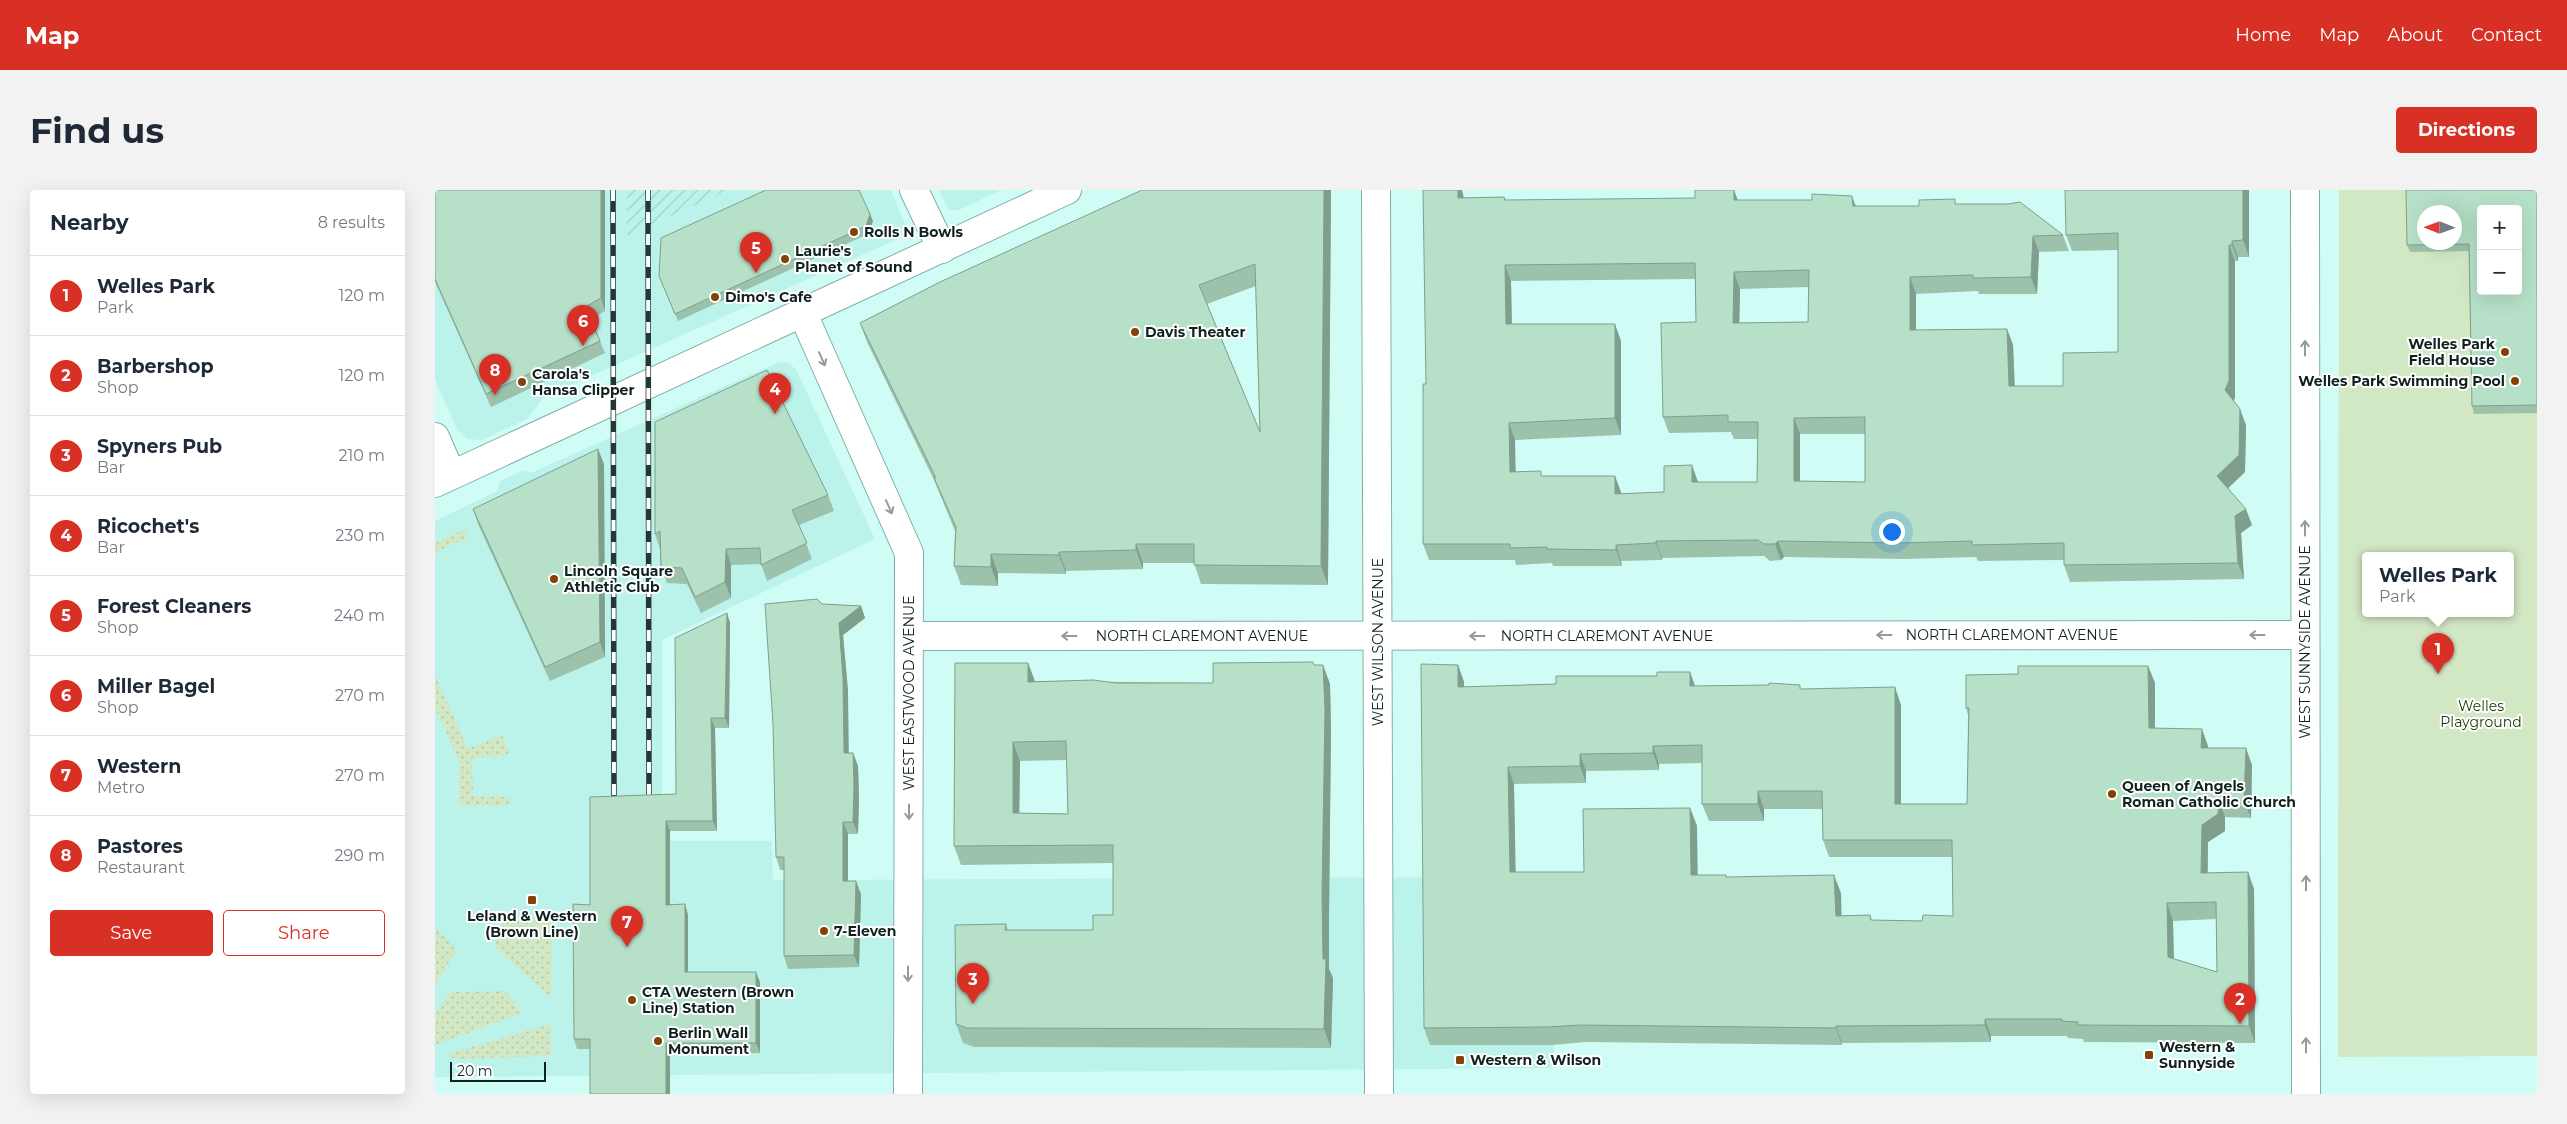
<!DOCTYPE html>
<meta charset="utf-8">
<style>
body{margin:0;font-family:Montserrat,sans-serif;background:#f2f2f3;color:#1f2937}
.controls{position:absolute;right:15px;top:15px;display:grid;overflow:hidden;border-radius:5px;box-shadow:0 5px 20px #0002}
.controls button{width:45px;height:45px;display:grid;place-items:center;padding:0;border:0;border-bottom:1px solid #e0e1e3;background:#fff;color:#1f2937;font:25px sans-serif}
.compass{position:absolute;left:1982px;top:15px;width:45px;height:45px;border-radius:50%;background:#fff;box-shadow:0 5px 20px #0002;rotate:271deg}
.scale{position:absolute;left:15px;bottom:12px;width:96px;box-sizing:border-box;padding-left:5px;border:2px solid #102220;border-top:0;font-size:14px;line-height:18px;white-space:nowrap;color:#102220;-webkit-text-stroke:4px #fff;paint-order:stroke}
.you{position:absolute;left:1456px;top:341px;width:18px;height:18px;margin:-12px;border:4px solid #fff;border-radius:50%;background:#1a73e8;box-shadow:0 0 0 8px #1a73e833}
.badge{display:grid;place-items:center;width:32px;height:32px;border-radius:50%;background:#d93025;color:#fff;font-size:16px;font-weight:700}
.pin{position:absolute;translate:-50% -41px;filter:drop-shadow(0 1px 2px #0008)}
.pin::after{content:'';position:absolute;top:26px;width:18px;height:15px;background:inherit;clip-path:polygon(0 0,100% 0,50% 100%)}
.popup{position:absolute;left:1927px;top:362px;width:152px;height:65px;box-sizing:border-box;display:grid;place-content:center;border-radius:5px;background:#fff;filter:drop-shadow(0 1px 4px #0005);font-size:16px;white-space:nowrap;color:#747a83}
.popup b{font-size:19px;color:#1f2937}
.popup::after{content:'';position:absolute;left:50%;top:100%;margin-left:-10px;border:10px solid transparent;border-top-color:#fff}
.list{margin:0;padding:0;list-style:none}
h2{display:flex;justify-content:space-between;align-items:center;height:65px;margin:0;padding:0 20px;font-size:21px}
h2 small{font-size:16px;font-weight:400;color:#747a83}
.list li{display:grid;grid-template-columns:32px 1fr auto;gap:15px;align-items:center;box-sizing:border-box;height:80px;padding:0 20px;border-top:1px solid #e0e1e3}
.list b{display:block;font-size:19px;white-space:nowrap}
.list p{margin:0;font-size:16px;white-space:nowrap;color:#747a83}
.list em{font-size:16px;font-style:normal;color:#747a83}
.actions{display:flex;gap:10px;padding:15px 20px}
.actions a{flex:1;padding:11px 0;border:1px solid #d93025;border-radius:5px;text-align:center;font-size:18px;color:#d93025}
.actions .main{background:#d93025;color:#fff}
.map{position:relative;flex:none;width:2102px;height:904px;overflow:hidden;border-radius:5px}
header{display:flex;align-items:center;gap:30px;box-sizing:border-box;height:70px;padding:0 25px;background:#d93025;color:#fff}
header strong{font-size:24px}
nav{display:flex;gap:28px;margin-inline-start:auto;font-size:18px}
.intro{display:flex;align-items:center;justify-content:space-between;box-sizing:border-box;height:120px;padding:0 30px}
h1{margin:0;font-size:35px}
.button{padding:12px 22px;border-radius:5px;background:#d93025;color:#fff;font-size:18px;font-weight:700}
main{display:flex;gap:30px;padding:0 30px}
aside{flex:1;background:#fff;border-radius:5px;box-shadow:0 5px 20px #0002}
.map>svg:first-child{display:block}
</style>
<header>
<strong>Map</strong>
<nav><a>Home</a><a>Map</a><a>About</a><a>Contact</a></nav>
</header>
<div class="intro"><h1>Find us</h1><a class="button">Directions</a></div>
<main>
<aside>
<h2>Nearby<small>8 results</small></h2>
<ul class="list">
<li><span class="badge">1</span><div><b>Welles Park</b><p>Park</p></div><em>120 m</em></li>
<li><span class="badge">2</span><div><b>Barbershop</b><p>Shop</p></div><em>120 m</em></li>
<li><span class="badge">3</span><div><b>Spyners Pub</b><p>Bar</p></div><em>210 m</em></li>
<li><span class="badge">4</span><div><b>Ricochet's</b><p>Bar</p></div><em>230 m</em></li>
<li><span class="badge">5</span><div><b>Forest Cleaners</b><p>Shop</p></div><em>240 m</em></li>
<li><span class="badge">6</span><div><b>Miller Bagel</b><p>Shop</p></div><em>270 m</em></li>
<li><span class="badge">7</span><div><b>Western</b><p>Metro</p></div><em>270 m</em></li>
<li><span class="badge">8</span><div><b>Pastores</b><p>Restaurant</p></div><em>290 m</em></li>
</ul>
<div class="actions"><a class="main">Save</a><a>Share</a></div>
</aside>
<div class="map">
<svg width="2102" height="904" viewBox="0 0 2102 904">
<defs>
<pattern id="industrial-furrows" width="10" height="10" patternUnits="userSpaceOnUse" patternTransform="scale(1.25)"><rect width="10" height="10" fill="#bbf3ea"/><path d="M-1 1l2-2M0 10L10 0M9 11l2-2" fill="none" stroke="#a0d0c8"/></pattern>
<pattern id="garden-dots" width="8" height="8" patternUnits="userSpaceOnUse" patternTransform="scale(1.25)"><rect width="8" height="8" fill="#d2e7c3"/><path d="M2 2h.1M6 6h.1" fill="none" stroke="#b3c6a7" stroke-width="1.8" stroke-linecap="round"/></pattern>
</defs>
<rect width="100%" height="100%" fill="#cffdf6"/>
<g fill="#bbf3ea">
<path d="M54,0h138v46l102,-46h162l16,39 -3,6 -6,4 -354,158 -17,22 -45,21 -15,-1 -10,-10 -22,-49v-166z"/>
<path d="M504,0h62l-42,20h-8l-4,-3z"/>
<path d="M344,172h8l9,7 79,170 -213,101v201h110l1,39 780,-3 1,191 -1119,9v-556l62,-30 4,-11 21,-9 11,1z"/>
</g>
<path fill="url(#industrial-furrows)" d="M192,0h102l-102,46z"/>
<path fill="#d2e7c3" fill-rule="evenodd" d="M1904,0h198v866l-199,1zM2046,19h37v82h-37zM1990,22h30v30h-30zM1930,365h146v58h-146z"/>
<g fill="url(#garden-dots)">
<path d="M30,339l3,8 -33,16v-10z"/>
<path d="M0,485l33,74 34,-14 7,17 -2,3 -35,3 1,38 34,1 3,4 -3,5 -48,-1v-43l-24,-55z"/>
<path d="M117,730l-1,78 -57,-52 10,-25z"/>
<path d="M2,738l19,22 -21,36v-47z"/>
<path d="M71,801l15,22 -86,32v-30l15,-23z"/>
<path d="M116,834v32l-94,3 -12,-4z"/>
</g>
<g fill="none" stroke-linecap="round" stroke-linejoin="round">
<defs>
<g id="street">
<path d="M479,0l28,59"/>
<path d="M1870,0l1,904"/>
<path d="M368,124l106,239 -1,541"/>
<path d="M0,247l16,37"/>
<path d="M474,446l1396,-1"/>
</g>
<g id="secondary">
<path d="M941,0l3,904"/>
<path d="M0,293l632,-293"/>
</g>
</defs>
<use href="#street" stroke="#83afa8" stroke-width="30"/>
<use href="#secondary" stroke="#83afa8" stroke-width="30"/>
<use href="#street" stroke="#fff" stroke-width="28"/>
<use href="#secondary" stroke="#fff" stroke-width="28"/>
<defs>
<g id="rail">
<path d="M178,0l1,620"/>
<path d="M213,0l1,617"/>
</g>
</defs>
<use href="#rail" stroke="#233835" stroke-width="5.5"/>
<use href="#rail" stroke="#fff" stroke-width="4" stroke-dasharray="11" stroke-linecap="butt"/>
</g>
<g fill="#9dc2ac" fill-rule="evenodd">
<path d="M0,0h170v121l-14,8 14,34 -114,54 -56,-125z"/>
<path d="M896,0l-3,395 -127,-1 -7,-21h-51v6l-77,2v3l-68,-1v13l-37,-1 -7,-19 1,-35 -21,-51 -67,-138 -7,-19zM821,96l4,146 -53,-128z"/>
<path d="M1814,0v67h-11v4h-3v136l-1,4 12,24 -1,47 -17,16 24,37 -11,8 3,46 -174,3 -6,-17v-5l-86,1 -2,-4 -70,2 -122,-2 -3,3 -11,1 -6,-5 -102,2v2l-41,1 1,5h-69l-1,-3 -36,2 -1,-5h-86l-6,-16 3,-160 37,-190 1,4 40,-1 2,3h232l118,6h63l38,-2 106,31 6,16 -30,1 -2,42h-58l-1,-3 -62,3v36l91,-1 6,16 2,41h48l55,-34v-102l-46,1 -6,-16zM1260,89l1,43 -33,95 6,16 62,-1 3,7h24l-1,43h-59l-34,10 -43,2 -6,-18h-72l-28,-4v-32l106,-5v-94l-109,-17 -1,-43zM1373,97v35l-69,1 1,-34zM1365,244h65v48l-65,-1z"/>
<path d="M2102,0v223l-63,1 -2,-8 -3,-155 -59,1 -3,-7z"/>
<path d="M438,31l-5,13 -190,87 -19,-45z"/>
<path d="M220,232l173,73 6,16 -35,14 13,34 -45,22 -6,-17 -30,1v33l-30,15 -14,-29 -20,-1 -6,-16 -1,-18 -5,-15z"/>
<path d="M169,274l1,193 -55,24 -72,-157 -5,-15z"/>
<path d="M387,414l39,2 4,12 -22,17 5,56v62h5l5,13 1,31 -1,37h-10v47l13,13 -2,73 -71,2 -4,-13v-86h-4l-4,-13z"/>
<path d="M292,423l3,10 -1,105h-14l2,103h-47v73h15l3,11v57l72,10v71l-90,1v40h-80v-45h-13l-3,-10 16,-134 86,-111z"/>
<path d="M878,472l1,3h9l7,19 1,45 -2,185v55l4,9 -2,70 -357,-1 -11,-4 -7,-19 50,-100 2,6h85l20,-15v-52l-152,2 -7,-19 74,-183 7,18 178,2zM632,570l1,54 -49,-1 1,-52z"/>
<path d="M1023,475l6,17v5l92,-3 101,-8 33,-4 5,14 106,3 100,16v99h66l1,-89 -2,-7 52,-34 130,-8 7,17v45l53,18v2l44,17 -1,53 -26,-1v14l-17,11v31l40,-1 6,17 1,154 -171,-1 -1,-3 -15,-1 -1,-2h-76v6l-149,1v2l-256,-3 -33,3h-123l-6,-17zM1267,573v41l7,17h55v-12h58l1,31 6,17h123l1,59 -31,5 -50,-1 -2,-5 -29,1v-23l-114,-16 -1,-2h-29v-49l-7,-18 -106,64h-69l-1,-88 72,-1v-12l73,-1v-6zM1781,729l1,53 -43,-13 -1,-38z"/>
</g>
<g fill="#7f9e8c">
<path d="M166,0h4v121l-4,-13z"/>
<path d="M889,0h7l-3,395 -7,-19z"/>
<path d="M1023,0h4l1,4 1,20 -6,-16z"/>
<path d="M1299,0l6,16 -6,-6z"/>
<path d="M1808,0h6v67l-6,-17z"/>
<path d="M1417,6l6,16 -5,-6z"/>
<path d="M435,24l3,7 -5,13 -2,-8z"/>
<path d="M1598,46l6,16 -2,42 -6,-17z"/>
<path d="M1797,51l6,16v4l-6,-16z"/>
<path d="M1794,55l6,16v136l-4,10 -6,-17z"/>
<path d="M1070,75l6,16 1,59 -6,-16z"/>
<path d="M1299,82l6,17 -1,51 -6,-17z"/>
<path d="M1475,87l6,17v52l-6,-16z"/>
<path d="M1180,134l6,17v94l-6,-17z"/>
<path d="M1572,139l6,16 2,58 -6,-17z"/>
<path d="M1805,219l6,16 -1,47 -22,21 -6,-17z"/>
<path d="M1359,228l6,16v63l-6,-16z"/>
<path d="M1074,233l6,17 1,49 -6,-17z"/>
<path d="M163,259l6,15 1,193 -5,-15z"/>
<path d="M1257,275l6,17v16l-6,-16z"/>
<path d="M1180,286l6,16v18l-6,-16z"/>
<path d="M1811,319l6,16 -11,8 3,46 -6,-16 -3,-47z"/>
<path d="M1221,351l6,17v2l-6,-17z"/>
<path d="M1343,351l6,16 -3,3 -6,-16z"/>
<path d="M701,354l7,19v6l-7,-19z"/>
<path d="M1181,355l5,16 1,5 -6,-16z"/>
<path d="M291,359l5,16v33l-6,-16z"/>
<path d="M624,362l7,19v3l-7,-19z"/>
<path d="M556,364l7,19v13l-7,-19z"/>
<path d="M426,416l4,12 -22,17 5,56 1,75 -5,-13 -5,-130z"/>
<path d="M292,423l3,10 -1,105 -4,-10z"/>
<path d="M593,473l7,19h-7z"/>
<path d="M888,475l7,19 1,45 -2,185v55l4,9 -2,70 -7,-19 -1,-70 -1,-64z"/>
<path d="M1023,475l6,17v22l-6,-17z"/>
<path d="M1713,476l7,17v62l-6,-17z"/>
<path d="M1255,482l6,17 -6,-3z"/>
<path d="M1460,497l6,18v116l-6,-17z"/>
<path d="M276,528l4,10 2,103 -4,-10z"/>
<path d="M1767,539l6,17 -1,19 -6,-17z"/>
<path d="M578,552l7,19 -1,71 -6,-19z"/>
<path d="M1218,556l6,18v6l-6,-17z"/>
<path d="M1811,558l6,17 -1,53 -7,-17z"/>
<path d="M418,563l5,13 1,31 -1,37 -5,-12z"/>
<path d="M1145,564l6,17v12l-6,-17z"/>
<path d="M1073,577l6,17 2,105 -6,-17z"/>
<path d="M1323,601l6,18v12l-6,-17z"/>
<path d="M1784,610l6,17v14l-17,11 -1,48 -6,-17 1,-48z"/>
<path d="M1255,618l7,18 1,66 -7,-17z"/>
<path d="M231,631l4,10v84l-4,-10z"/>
<path d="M408,632l5,12v60l-5,-13z"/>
<path d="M1813,682l6,17 1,154 -6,-17z"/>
<path d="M1399,685l7,18 1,40 -6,-17z"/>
<path d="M421,691l5,13 -2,73 -5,-12z"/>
<path d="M1732,713l6,18 1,54 -6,-18z"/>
<path d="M250,714l3,11v67l-3,-10z"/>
<path d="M321,782l4,10v71l-4,-10z"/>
<path d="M1550,829l6,17v6l-6,-17z"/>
<path d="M1401,836l6,17v2l-6,-17z"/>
<path d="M231,853l4,11v40h-4z"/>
</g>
<g fill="#b6e1c8" stroke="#7f9e8c" fill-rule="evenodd">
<path d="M0,0h166v108l-16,9 15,34 -114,53 -51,-115z"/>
<path d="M331,0h93l11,24 -4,12 -191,88 -16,-38 2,-38z"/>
<path d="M707,0h182l-3,376 -127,-1v-21h-58v6l-77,2v3l-68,-1v13l-37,-1 2,-39 -22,-49h2l-76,-155 80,-41zM820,74l5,168 -61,-147z"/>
<path d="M988,0h35v8l46,-1 1,3 190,-2v-8h39v10h78v-6l40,2 1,10h66v-6l36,-1v5h53l12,-2 43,33 -30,1 -2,41 -58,1v-3l-63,2v53l97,-1 2,57h54v-33l55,-1v-119l-52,2 -1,-45h178v50l-11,1v4h-3v136l-4,9 15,19 -1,46 -22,21 29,33 -11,7 3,47 -174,2v-22l-92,2v-4l-72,2 -122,-2 -3,3h-11l-6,-4 -102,1v2l-40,2v5l-69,-1v-2l-37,1v-4h-87v-160h3zM1260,73l1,59 -35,1 2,94 65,-2v7h30l-1,60h-65v-17l-28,1v26l-49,2v-18h-74v-5l-31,1 -1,-49 106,-5v-94h-109l-1,-59zM1374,80l-1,52 -75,1 1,-51zM1430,227v65l-71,-1v-63z"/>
<path d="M1971,0h131v215l-65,1 -3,-162 -62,1zM2046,19h37v82h-37zM1990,22h30v30h-30z"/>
<path d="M332,180l61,125 -36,15 15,33 -46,22 -1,-17 -34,1 -1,33 -30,15 -13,-29 -21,-1 -1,-36 -5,3v-112z"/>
<path d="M163,259l2,193 -55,25 -72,-158z"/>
<path d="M382,409l5,5 39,2 -22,17 4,55 1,75h9l1,32 -1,37h-10v59h13l-2,74 -70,1v-99h-8l-3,-133 -8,-120z"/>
<path d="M292,423l-2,105h-14l2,103h-47v84l19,-1v68h71v71h-90v51h-76v-55h-16l-1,-135 17,1v-108l86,-3 -1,-156z"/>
<path d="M878,472l1,3h9l2,45 -3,185 1,64h3l-2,70 -357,-1 -11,-4 -1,-99 51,-1 -1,6h88v-15h20v-70l-159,1 1,-183h73v19l65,-2 23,3h97v-20zM631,551l2,73 -55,-1v-71z"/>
<path d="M986,474l37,1v22l98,-3v-8h101v-4h33v14l79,-1v-2l31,2v4l95,-2v117h72l2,-96h-3v-33l52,-1v-8h130l1,62 53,1 -1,19h45l-2,53 -25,-1 -1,14 -16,11 -1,48 47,-1 1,154 -171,-1v-3l-16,-1v-2h-77v6l-149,1v2l-256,-3 -33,2 -123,1zM1267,555v59h56v-13h64l1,49h129l1,76 -30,-1 -1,6 -51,-1 -1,-5 -34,1 -2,-41 -108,2v-2h-35l-1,-67 -107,1 1,63h-74l-2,-105 72,-1v-12l73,-1v-7zM1781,712l1,70 -49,-15 -1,-54z"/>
</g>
<defs><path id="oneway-shaft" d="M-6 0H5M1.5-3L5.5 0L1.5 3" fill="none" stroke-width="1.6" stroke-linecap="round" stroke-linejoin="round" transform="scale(1.25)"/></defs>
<g stroke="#939c9b">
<use href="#oneway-shaft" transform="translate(1870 158) rotate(-90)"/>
<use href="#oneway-shaft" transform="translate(387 169) rotate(66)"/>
<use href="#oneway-shaft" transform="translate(454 317) rotate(66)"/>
<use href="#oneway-shaft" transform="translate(1870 338) rotate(-90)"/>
<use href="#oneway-shaft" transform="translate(1449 445) rotate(180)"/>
<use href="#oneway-shaft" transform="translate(1822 445) rotate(-180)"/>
<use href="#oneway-shaft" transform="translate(634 446) rotate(180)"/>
<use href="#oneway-shaft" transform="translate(1042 446) rotate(180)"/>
<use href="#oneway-shaft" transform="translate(474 622) rotate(90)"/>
<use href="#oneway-shaft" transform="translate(1871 693) rotate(-90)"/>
<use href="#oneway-shaft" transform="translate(473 784) rotate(90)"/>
<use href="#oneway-shaft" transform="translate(1871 855) rotate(-90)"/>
</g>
<g fill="#824208" stroke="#fff" stroke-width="2">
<circle cx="419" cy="42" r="5"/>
<circle cx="350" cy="69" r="5"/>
<circle cx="280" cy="107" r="5"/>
<circle cx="700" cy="142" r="5"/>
<circle cx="2070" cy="162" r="5"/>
<circle cx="2080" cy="191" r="5"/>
<circle cx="87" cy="192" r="5"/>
<circle cx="119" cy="389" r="5"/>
<circle cx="1677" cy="604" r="5"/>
<rect x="92" y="705" width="10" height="10" rx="2.5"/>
<circle cx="389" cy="741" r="5"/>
<circle cx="197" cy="810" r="5"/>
<circle cx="223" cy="851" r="5"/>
<rect x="1709" y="860" width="10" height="10" rx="2.5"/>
<rect x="1020" y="865" width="10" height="10" rx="2.5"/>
</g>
<g text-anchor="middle" stroke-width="4" stroke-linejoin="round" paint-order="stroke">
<g font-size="14" font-weight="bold" fill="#102220" stroke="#fff" text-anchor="start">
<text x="429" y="47">Rolls N Bowls</text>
<text x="360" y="66">Laurie's<tspan x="360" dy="16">Planet of Sound</tspan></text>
<text x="290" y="112">Dimo's Cafe</text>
<text x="710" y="147">Davis Theater</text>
<text x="2060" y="159" text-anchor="end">Welles Park<tspan x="2060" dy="16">Field House</tspan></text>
<text x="97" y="189">Carola's<tspan x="97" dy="16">Hansa Clipper</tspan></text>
<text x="2070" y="196" text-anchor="end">Welles Park Swimming Pool</text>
<text x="129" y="386">Lincoln Square<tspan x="129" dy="16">Athletic Club</tspan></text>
<text x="1687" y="601">Queen of Angels<tspan x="1687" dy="16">Roman Catholic Church</tspan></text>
<text x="97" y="731" text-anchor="middle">Leland &amp; Western<tspan x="97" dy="16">(Brown Line)</tspan></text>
<text x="399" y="746">7-Eleven</text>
<text x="207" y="807">CTA Western (Brown<tspan x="207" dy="16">Line) Station</tspan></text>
<text x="233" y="848">Berlin Wall<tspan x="233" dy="16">Monument</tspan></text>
<text x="1724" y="862">Western &amp;<tspan x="1724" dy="16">Sunnyside</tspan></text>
<text x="1035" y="875">Western &amp; Wilson</text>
</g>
<g font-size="14" fill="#102220" stroke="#fff">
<text x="1577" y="450">NORTH CLAREMONT AVENUE</text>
<text x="767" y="451">NORTH CLAREMONT AVENUE</text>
<text x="1172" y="451">NORTH CLAREMONT AVENUE</text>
<text transform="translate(943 452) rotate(-90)" y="5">WEST WILSON AVENUE</text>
<text transform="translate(1870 452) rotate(-90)" y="5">WEST SUNNYSIDE AVENUE</text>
<text transform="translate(474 503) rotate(-90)" y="5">WEST EASTWOOD AVENUE</text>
</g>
<g font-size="14" fill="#1b3600" stroke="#fff">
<text x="2046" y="521">Welles<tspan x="2046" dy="16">Playground</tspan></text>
</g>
</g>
</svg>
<div class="controls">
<button>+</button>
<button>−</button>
</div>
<svg class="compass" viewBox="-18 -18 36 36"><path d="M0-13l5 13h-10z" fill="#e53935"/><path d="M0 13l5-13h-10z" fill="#747a83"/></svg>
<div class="scale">20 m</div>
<div class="you"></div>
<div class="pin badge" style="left:2003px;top:484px">1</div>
<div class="popup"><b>Welles Park</b>Park</div>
<div class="pin badge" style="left:1805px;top:834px">2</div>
<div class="pin badge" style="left:538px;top:814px">3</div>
<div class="pin badge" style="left:340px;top:224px">4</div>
<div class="pin badge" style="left:321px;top:83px">5</div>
<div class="pin badge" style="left:148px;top:156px">6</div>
<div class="pin badge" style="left:192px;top:757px">7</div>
<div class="pin badge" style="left:60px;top:205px">8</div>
</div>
</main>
